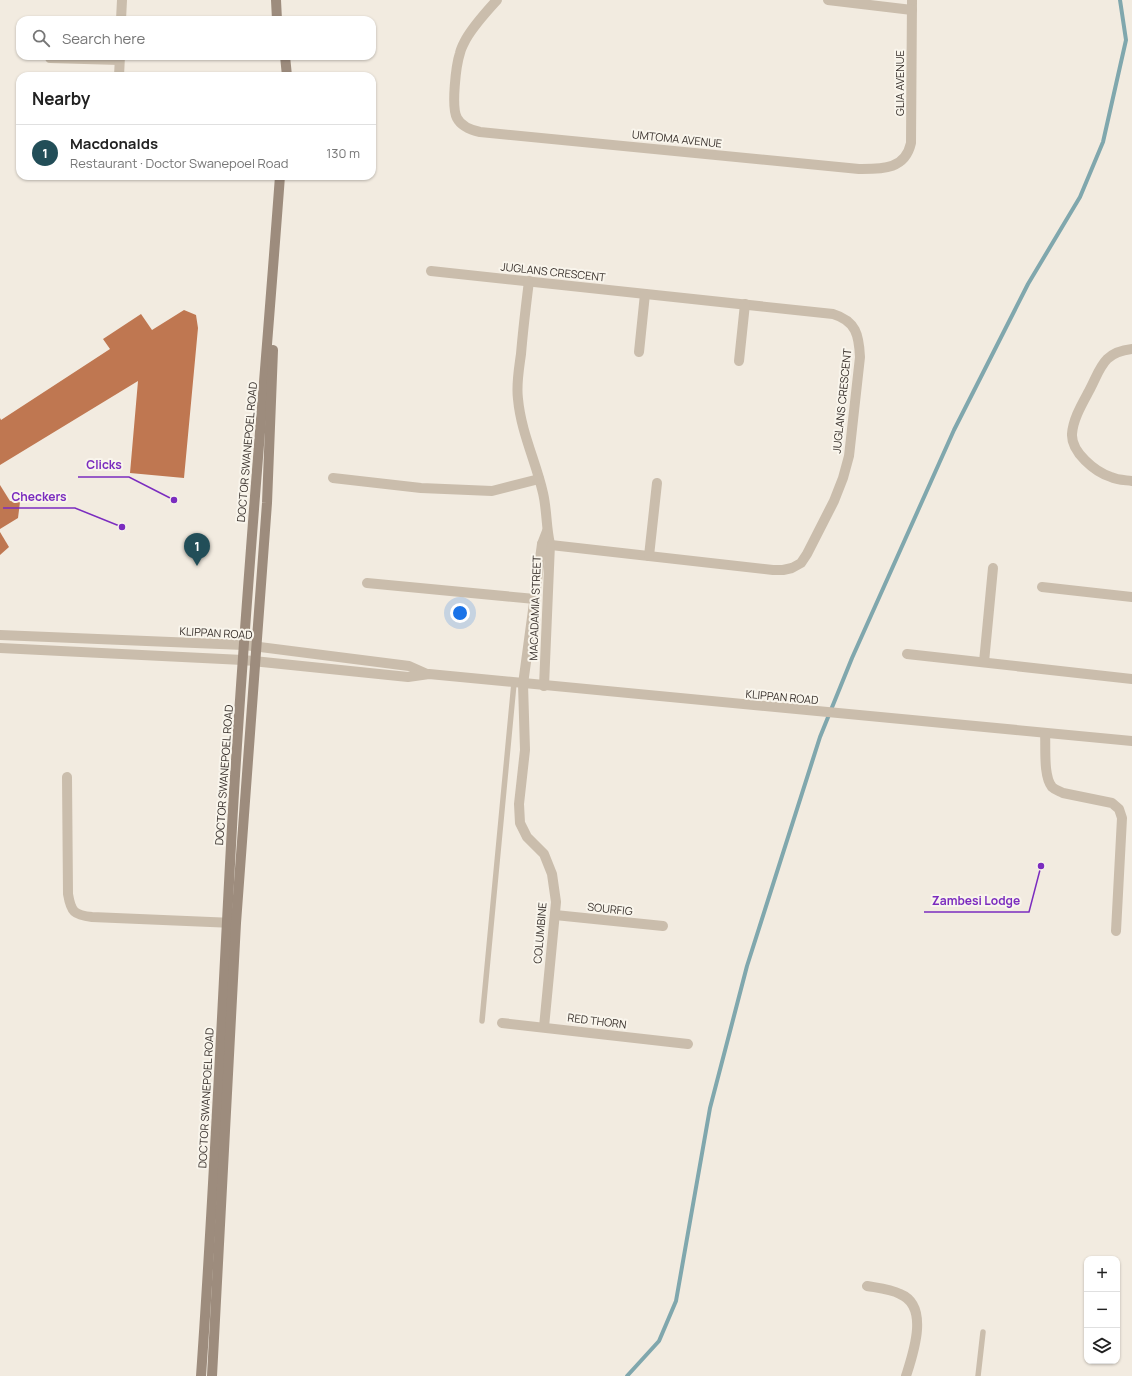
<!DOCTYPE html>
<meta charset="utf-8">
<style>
body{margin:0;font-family:Manrope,sans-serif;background:#f6f6f6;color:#222}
.controls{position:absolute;right:12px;bottom:12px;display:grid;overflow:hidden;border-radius:8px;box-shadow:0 1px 3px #0004}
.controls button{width:36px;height:36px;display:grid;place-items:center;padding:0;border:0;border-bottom:1px solid #e0e0e0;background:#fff;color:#222;font:20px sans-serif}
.you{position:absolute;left:460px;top:613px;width:14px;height:14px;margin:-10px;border:3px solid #fff;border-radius:50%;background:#1a73e8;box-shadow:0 0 0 6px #1a73e833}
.badge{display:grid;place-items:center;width:26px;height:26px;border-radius:50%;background:#224e58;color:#fff;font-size:13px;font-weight:700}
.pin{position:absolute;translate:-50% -33px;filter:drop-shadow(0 1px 2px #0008)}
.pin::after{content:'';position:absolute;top:21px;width:14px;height:12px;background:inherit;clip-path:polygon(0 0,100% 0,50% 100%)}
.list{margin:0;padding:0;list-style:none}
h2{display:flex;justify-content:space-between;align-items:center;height:52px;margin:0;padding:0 16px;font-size:17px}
h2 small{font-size:13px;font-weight:400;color:#767676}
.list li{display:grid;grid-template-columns:26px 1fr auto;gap:12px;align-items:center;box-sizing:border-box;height:56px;padding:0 16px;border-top:1px solid #e0e0e0}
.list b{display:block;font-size:15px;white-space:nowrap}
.list p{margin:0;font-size:13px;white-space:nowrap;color:#767676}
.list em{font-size:13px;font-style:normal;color:#767676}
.icon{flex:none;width:22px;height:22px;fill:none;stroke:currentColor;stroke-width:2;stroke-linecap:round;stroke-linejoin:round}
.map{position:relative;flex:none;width:1132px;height:1376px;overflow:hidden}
.search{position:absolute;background:#fff;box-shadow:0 1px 3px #0004;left:16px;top:16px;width:360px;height:44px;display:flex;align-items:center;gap:10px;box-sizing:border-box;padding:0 14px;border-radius:12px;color:#767676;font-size:15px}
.panel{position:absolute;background:#fff;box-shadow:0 1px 3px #0004;left:16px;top:72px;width:360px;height:108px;border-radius:12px}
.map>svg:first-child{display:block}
</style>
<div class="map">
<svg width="1132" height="1376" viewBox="0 0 1132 1376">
<rect width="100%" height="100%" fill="#f2ebe0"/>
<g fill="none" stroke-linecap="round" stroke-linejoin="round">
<path stroke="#80a7ad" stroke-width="4" d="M627,1376l32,-35 17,-40 34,-193 37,-142 73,-229 32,-79 102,-228 74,-146 52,-87 23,-55 23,-102 -6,-40"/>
</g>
<g fill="#bf7751">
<path d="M184,310l12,5 2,13 -14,150 -54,-5 8,-92 -138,84v-47l1,2 109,-71 -7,-10 38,-25 11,16z"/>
<path d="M0,485l10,16 10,1 -2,16 -18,11z"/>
<path d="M0,532l9,15 -9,8z"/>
</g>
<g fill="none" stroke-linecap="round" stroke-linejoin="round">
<g stroke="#cabdac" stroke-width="5.5">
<path d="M482,1021l32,-338"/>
<path d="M978,1376l5,-44"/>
</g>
<g stroke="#cabdac" stroke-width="10">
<path d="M497,0c-11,12 -23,25 -31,39 -2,4 -5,9 -6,14 -4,12 -9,54 -3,65 4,8 14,12 23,14l379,37c23,0 46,1 52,-26l1,-143"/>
<path d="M828,0l84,10"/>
<path d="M121,20l1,-20"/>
<path d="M50,58l69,2"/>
<path d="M119,76l1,-20"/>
<path d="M431,271l402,43c23,7 26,21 27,43l-11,99 -6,22 -9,23 -27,53 -6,9 -9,5 -9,2h-10l-231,-26"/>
<path d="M529,281c-3,24 -6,49 -8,73 -2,15 -5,30 -3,45 3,33 18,63 25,94 4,17 3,34 7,51l-6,142"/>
<path d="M1132,349c-29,3 -31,19 -43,42 -7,13 -16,28 -17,43 -1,18 23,38 39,43 6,3 14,3 21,4"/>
<path d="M639,352l6,-58"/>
<path d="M739,361l6,-57"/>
<path d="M333,478l88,10 71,3 47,-12"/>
<path d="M649,556l8,-73"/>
<path d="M367,583l168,16"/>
<path d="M1042,587l90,10"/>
<path d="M0,635l244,10 165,21 18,8"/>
<path d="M0,648l243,12 165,17 21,-3 703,67"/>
<path d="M907,654l225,25"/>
<path d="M984,662l9,-94"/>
<path d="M1045,733c1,14 -2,43 7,54 3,3 7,4 11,6l49,10 7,6 3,9 -6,113"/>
<path d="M67,777l1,117c3,18 6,21 24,23l142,6"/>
<path d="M555,915l108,11"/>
<path d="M502,1023l186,21"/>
<path d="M544,1027l12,-125 -4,-28 -8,-20 -17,-17 -7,-14 -1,-19 6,-54 -2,-66 19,-140 5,-13"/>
<path d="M867,1286c11,2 23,3 33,8 30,12 13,60 6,82"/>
</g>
<g stroke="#9d8c7d" stroke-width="10">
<path d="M276,0l1,20"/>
<path d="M285,56l2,20"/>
<path d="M201,1376c13,-183 21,-366 31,-549 12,-217 32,-434 48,-651"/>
<path d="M212,1376l24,-453 31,-420 6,-153"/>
</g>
</g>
<g text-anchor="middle" stroke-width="4" stroke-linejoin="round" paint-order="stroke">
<g font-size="11" fill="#38302b" stroke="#f9f5ec">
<text transform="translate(900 83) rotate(-90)" y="4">GLIA AVENUE</text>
<text transform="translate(677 139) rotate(6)" y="4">UMTOMA AVENUE</text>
<text transform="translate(553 272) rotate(6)" y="4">JUGLANS CRESCENT</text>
<text transform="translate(842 401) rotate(-84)" y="4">JUGLANS CRESCENT</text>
<text transform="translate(247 452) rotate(-85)" y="4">DOCTOR SWANEPOEL ROAD</text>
<text transform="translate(535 608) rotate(-88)" y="4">MACADAMIA STREET</text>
<text transform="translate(216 633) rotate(3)" y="4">KLIPPAN ROAD</text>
<text transform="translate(782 697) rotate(5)" y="4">KLIPPAN ROAD</text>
<text transform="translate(224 775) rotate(-86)" y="4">DOCTOR SWANEPOEL ROAD</text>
<text transform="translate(610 909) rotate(6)" y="4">SOURFIG</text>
<text transform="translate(540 933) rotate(-85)" y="4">COLUMBINE</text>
<text transform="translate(597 1021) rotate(7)" y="4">RED THORN</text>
<text transform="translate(206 1098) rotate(-87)" y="4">DOCTOR SWANEPOEL ROAD</text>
</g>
</g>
<path fill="none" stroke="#7b2cbf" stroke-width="1.5" d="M174 500L129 477H78M122 527L75 508H3M1041 866L1029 912H924"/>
<g fill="#7b2cbf" stroke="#f9f5ec" stroke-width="1.5">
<circle cx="174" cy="500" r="4"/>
<circle cx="122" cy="527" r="4"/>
<circle cx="1041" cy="866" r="4"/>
</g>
<g font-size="12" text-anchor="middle" font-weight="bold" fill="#7b2cbf" stroke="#f9f5ec" stroke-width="4" stroke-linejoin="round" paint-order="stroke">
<text x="104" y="469">Clicks</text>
<text x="39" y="501">Checkers</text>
<text x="976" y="905">Zambesi Lodge</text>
</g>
</svg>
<div class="controls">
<button>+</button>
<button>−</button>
<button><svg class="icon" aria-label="layers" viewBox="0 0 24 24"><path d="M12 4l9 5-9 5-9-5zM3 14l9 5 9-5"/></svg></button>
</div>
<div class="you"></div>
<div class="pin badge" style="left:197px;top:566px">1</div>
<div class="search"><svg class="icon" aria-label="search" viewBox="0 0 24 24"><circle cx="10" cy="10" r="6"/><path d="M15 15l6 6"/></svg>Search here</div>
<section class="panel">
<h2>Nearby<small></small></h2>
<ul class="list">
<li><span class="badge">1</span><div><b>Macdonalds</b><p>Restaurant · Doctor Swanepoel Road</p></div><em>130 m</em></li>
</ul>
</section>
</div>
